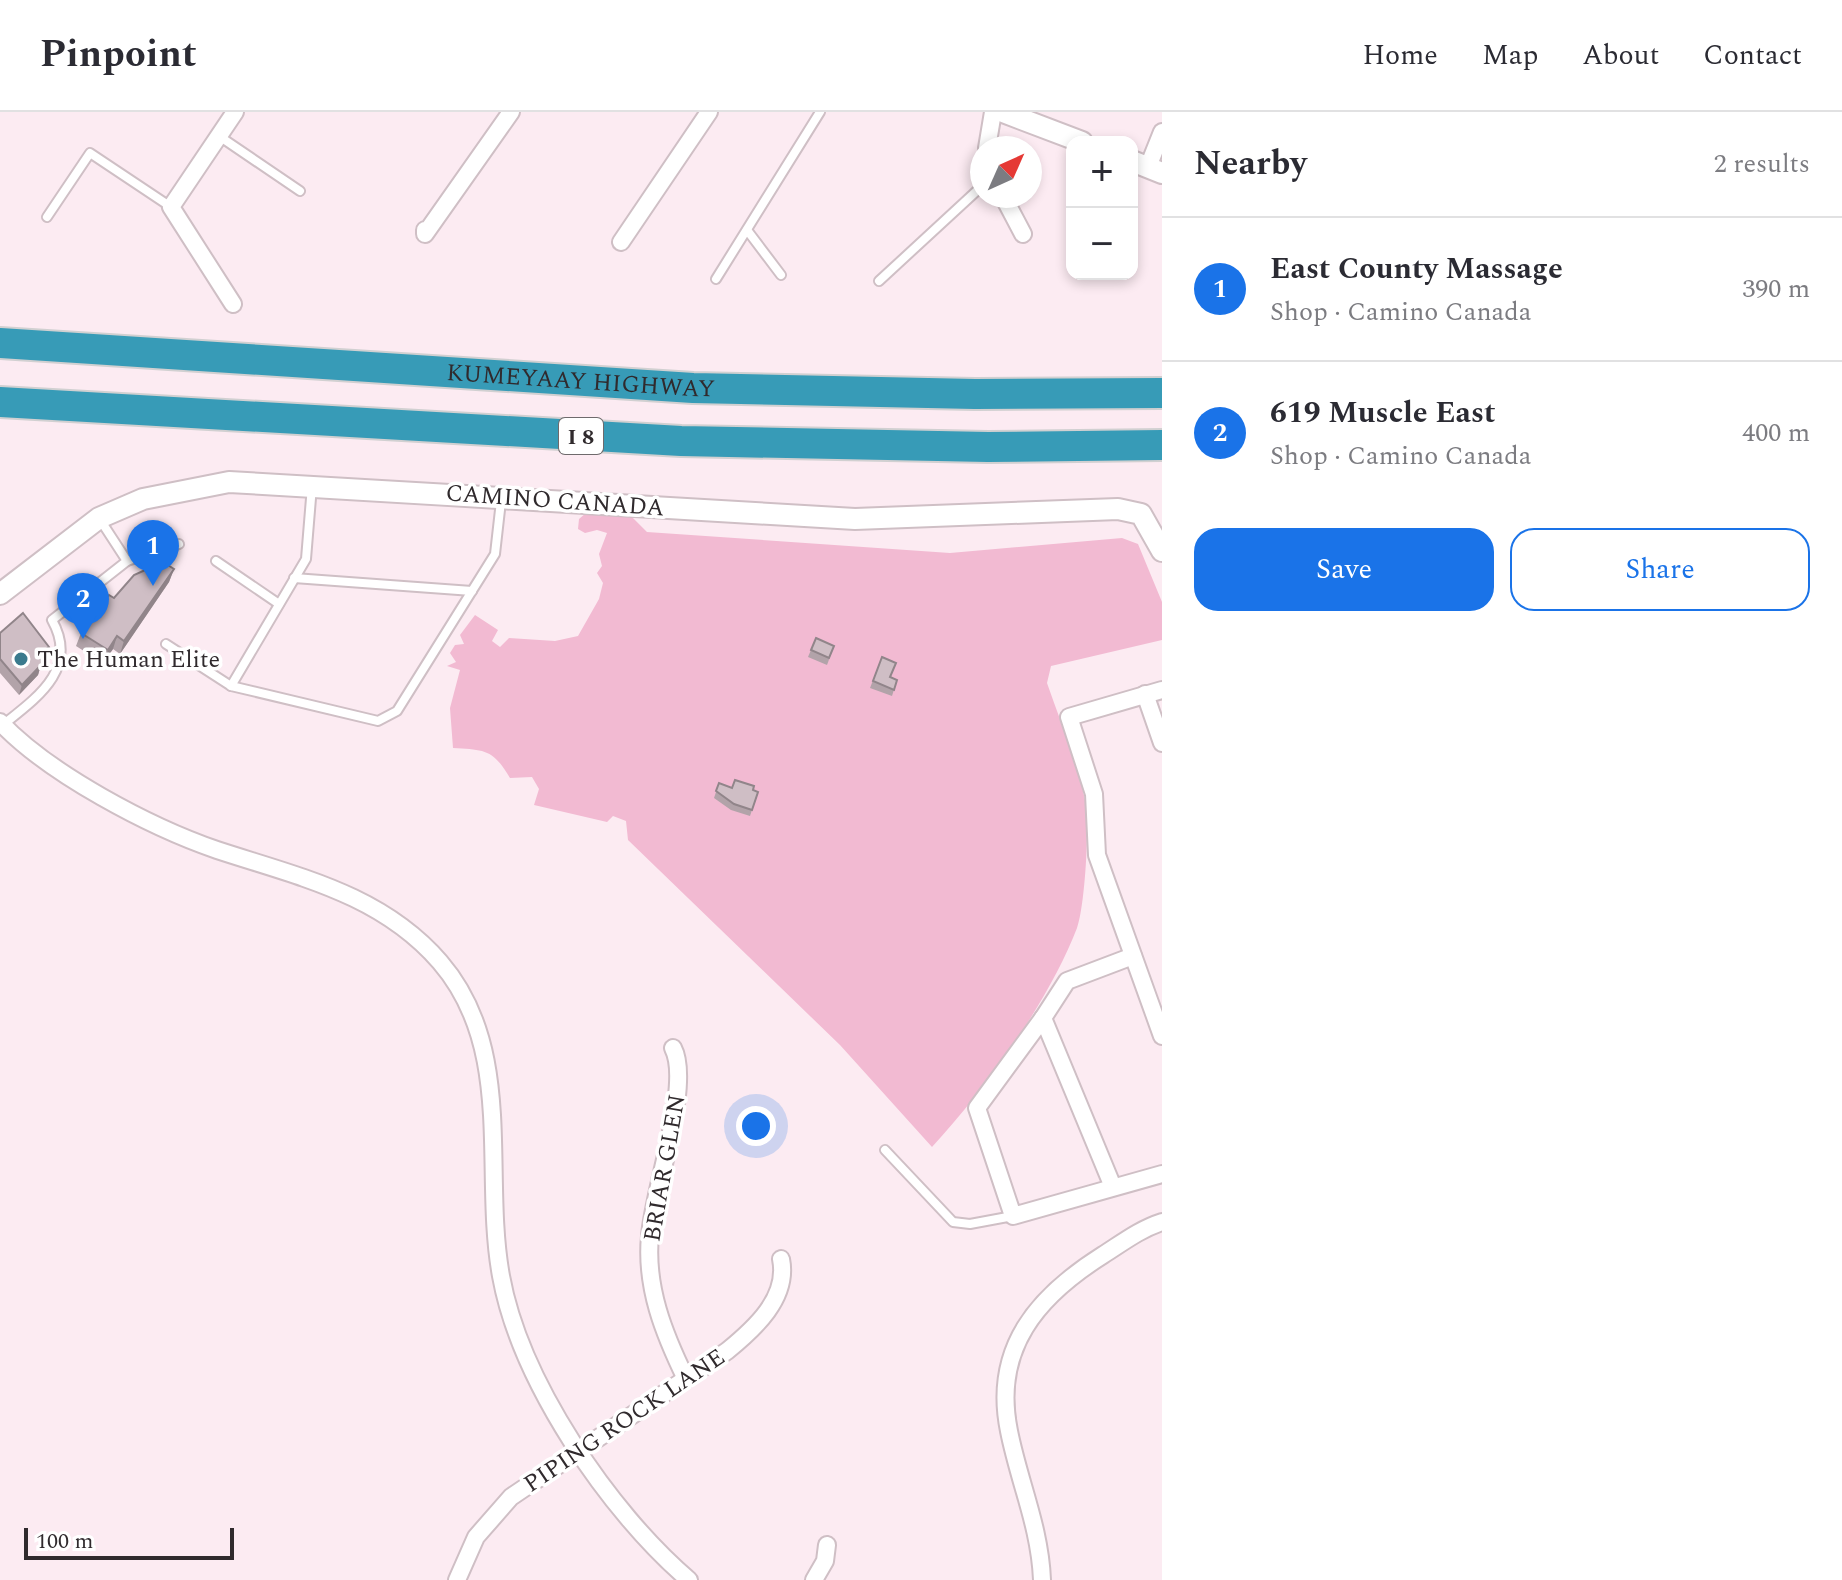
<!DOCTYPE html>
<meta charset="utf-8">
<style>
body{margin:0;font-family:Spectral,serif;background:#f7f7f7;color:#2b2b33}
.controls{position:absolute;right:24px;top:24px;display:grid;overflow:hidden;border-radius:16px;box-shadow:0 4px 12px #0003}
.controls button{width:72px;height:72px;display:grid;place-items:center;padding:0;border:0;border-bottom:2px solid #e1e1e2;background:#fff;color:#2b2b33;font:40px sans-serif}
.compass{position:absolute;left:970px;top:24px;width:72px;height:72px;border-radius:50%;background:#fff;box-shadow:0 4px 12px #0003;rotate:45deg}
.scale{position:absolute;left:24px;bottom:20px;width:210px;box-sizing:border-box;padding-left:8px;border:4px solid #302a2d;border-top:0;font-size:22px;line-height:28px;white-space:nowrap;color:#302a2d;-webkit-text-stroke:6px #fff;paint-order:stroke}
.you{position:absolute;left:756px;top:1014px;width:28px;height:28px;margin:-20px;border:6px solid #fff;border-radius:50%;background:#1a73e8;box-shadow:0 0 0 12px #1a73e833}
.badge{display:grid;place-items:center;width:52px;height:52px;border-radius:50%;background:#1a73e8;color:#fff;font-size:26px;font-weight:700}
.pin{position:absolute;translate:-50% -66px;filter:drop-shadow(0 2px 4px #0008)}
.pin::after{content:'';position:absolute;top:42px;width:28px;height:24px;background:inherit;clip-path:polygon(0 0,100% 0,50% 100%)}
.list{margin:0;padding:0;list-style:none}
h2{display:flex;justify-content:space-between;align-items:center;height:104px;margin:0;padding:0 32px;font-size:34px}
h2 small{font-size:26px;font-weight:400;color:#7c7c81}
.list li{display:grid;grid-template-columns:52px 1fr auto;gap:24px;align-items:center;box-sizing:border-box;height:144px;padding:0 32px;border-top:2px solid #e1e1e2}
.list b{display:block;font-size:30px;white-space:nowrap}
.list p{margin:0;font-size:26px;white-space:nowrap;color:#7c7c81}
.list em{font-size:26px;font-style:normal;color:#7c7c81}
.actions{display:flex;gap:16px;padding:24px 32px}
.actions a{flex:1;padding:18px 0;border:2px solid #1a73e8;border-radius:24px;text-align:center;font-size:28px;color:#1a73e8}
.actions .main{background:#1a73e8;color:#fff}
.map{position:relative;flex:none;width:1162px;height:1468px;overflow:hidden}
header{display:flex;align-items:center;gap:48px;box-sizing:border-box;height:112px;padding:0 40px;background:#fff;border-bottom:2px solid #e1e1e2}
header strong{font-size:38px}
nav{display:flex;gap:44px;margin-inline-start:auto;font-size:28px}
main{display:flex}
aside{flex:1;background:#fff}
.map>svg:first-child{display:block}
</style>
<header>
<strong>Pinpoint</strong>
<nav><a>Home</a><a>Map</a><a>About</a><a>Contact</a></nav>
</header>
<main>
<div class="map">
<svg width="1162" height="1468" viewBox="0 0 1162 1468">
<rect width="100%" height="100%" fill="#fcebf2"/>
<path fill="#f2bad2" d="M586,401l46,4 15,15 303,21 172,-15 16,6 24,58v38l-111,26 -4,17c13,38 30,77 38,117 5,23 0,106 -8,128 -28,73 -92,162 -145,219l-92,-102 -212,-205 -2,-19 -13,-5 -6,6 -73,-17 5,-16 -7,-12 -22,1c-17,-29 -25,-28 -57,-30l-3,-40 10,-38 -13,-4 9,-4 -6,-9 5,-8 9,-1 -4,-9 15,-20 23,15 -6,11 8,6 9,-9 46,3 23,-5 21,-37 4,-16 -6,-10 5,-7 -3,-12 8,-21 -10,-3 -12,3 -7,-4 1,-10z"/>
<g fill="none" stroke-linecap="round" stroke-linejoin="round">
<defs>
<g id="service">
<path d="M219,24l81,55"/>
<path d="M47,105l43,-64 81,54"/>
<path d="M747,118l34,45"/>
<path d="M716,167l104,-167"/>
<path d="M879,169l103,-95"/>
<path d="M127,449l52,-17"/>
<path d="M216,449l63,43"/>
<path d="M294,466l178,13"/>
<path d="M166,532l65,42 75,-127 6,-73"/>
<path d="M231,574l147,35 19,-10 98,-157 6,-53"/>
<path d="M4,612c34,-27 75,-56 48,-104l75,-59 -28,-43"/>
<path d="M885,1038l68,72 17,2 43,-8"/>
</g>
<g id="minor">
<path d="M987,36l6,-36"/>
<path d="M1148,55l14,-35"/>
<path d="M1003,84l20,38"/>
<path d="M425,118v4l86,-122"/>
<path d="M621,130l88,-130"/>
<path d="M233,192l-62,-97 64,-95"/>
<path d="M1162,578l-93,27 25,77 3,61 65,181"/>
<path d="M1145,582l17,49"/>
<path d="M0,610c49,52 150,105 217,128 82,27 164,44 223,112 76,88 42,210 61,314 19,105 108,236 188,304"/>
<path d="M1043,906l-66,90 36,108 149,-42"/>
<path d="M673,936c19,36 -20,142 -23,188 -5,51 14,98 36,143"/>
<path d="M1113,1075l-70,-169 24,-37 66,-25"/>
<path d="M457,1468l19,-43 35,-40 216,-146c27,-22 62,-53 54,-92"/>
<path d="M814,1468l11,-19 2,-16"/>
<path d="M1042,1468c-2,-53 -23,-98 -33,-149 -17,-83 29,-135 94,-176 19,-12 37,-26 59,-33"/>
</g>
<g id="tertiary">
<path d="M1003,0l79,30"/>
<path d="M1132,49l30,12"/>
<path d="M0,482l99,-76 44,-19 86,-17 626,37 263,-10 23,5 21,37"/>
</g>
<g id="motorway">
<path id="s1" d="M0,231l693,45 282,6 187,-1"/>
<path d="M0,290l681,39 307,6 174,-2"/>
</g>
</defs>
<use href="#service" stroke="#cfbfc5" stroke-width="12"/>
<use href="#minor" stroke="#cfbfc5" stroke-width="20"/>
<use href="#tertiary" stroke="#cfbfc5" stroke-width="24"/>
<use href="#motorway" stroke="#d1d0d1" stroke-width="34"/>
<use href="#service" stroke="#fff" stroke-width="8"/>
<use href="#minor" stroke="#fff" stroke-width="16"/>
<use href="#tertiary" stroke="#fff" stroke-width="20"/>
<use href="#motorway" stroke="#379bb7" stroke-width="30"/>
</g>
<g fill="#b2a3a9">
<path d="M174,457l-5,13 -49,72 -7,-5 -10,14 -27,-17 5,-13 33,-35z"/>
<path d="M0,521l49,14 -3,10 -4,3 -4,15 -19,20 -19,-22z"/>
<path d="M816,526l18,8 -7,19 -19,-8z"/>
<path d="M882,545l8,21 7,2 -5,16 -22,-8z"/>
<path d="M719,671l13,5 21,2 5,2 -8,24 -19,-6 -17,-12z"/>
</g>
<g fill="#91858a">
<path d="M174,457l-5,13 -49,72 4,-13z"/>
<path d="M117,524l-4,13 -10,14 5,-13z"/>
<path d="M49,535l-3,10 -7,5 3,-10z"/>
<path d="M41,553l-3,10 -19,20 3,-10z"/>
</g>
<g fill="#cfbec5" stroke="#91858a" stroke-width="2">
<path d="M163,450l11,7 -50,72 -7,-5 -9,14 -27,-17 28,-38 5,3 20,-23z"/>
<path d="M23,501l26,34 -7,5 -1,13 -19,20 -22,-26v-26z"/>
<path d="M816,526l18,8 -5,12 -18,-8z"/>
<path d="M882,545l14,6 -6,14 7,3 -3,10 -21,-9z"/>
<path d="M735,668l19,6 -1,4 5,2 -6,18 -18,-6 -18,-13 3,-8 13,5z"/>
</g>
<circle fill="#3a7a8d" stroke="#fff" stroke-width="3" cx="21" cy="547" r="8"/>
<g text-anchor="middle" stroke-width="7" stroke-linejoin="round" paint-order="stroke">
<rect fill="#fff" stroke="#6e6a6c" stroke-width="2" x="559" y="306" width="44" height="36" rx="6"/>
<g font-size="22" font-weight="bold" fill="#302a2d">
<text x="581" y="332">I 8</text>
</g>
<g font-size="24" fill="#302a2d" stroke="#fff">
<text dy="8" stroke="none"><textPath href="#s1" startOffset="582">KUMEYAAY HIGHWAY</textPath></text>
<text transform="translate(555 388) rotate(4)" y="8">CAMINO CANADA</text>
<text transform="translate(664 1056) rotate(-80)" y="8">BRIAR GLEN</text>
<text transform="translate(624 1308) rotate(-34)" y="8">PIPING ROCK LANE</text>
</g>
<g font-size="24" fill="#302a2d" stroke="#fff" text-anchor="start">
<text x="37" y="555">The Human Elite</text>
</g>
</g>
</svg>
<div class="controls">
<button>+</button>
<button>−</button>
</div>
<svg class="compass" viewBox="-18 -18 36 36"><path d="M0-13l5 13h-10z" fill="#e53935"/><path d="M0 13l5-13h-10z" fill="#7c7c81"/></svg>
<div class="scale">100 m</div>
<div class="you"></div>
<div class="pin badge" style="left:153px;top:474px">1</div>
<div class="pin badge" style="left:83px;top:527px">2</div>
</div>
<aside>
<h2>Nearby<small>2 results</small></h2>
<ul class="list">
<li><span class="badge">1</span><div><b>East County Massage</b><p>Shop · Camino Canada</p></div><em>390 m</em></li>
<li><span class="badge">2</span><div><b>619 Muscle East</b><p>Shop · Camino Canada</p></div><em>400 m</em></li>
</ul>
<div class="actions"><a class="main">Save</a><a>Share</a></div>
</aside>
</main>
